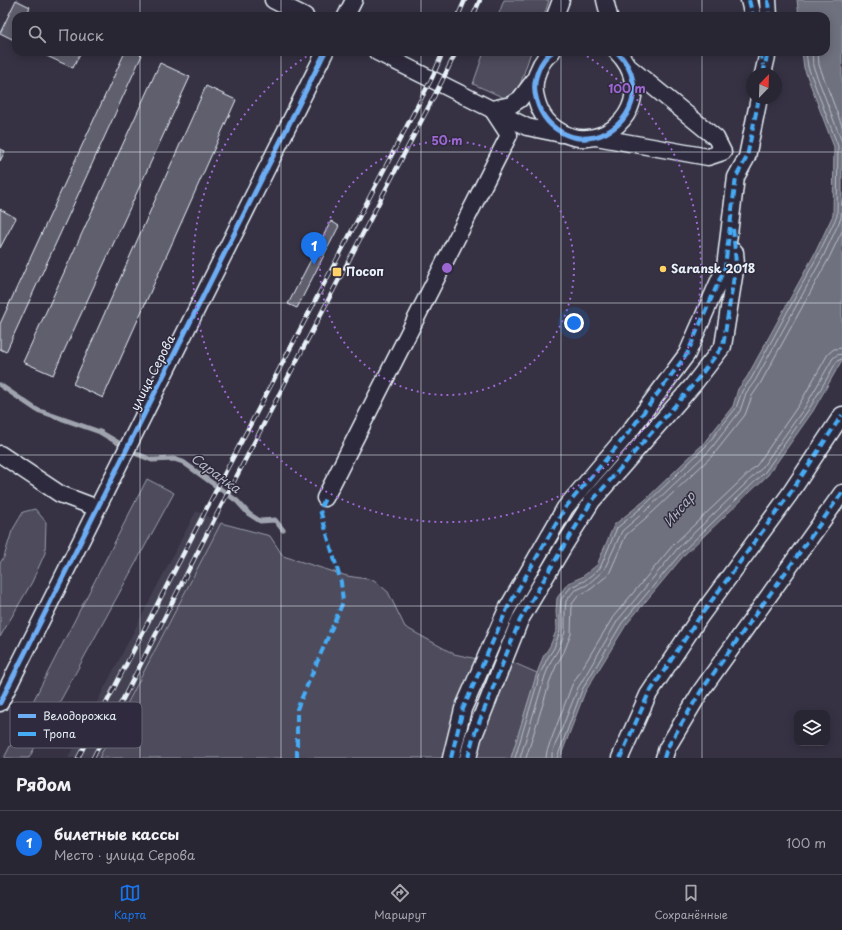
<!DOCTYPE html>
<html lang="ru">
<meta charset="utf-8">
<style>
body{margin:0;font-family:"Playpen Sans",sans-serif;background:#34323f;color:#f1f3f6}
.controls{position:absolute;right:12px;bottom:12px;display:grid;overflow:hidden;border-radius:8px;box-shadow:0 2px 10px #0003}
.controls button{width:36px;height:36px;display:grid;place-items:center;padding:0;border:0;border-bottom:1px solid #44434e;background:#282633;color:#f1f3f6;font:20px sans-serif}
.compass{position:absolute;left:746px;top:68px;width:36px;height:36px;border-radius:50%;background:#282633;box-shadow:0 2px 10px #0003;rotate:23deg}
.you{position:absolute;left:574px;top:323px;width:14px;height:14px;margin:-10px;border:3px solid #fff;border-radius:50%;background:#1a73e8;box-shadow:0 0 0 6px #1a73e833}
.badge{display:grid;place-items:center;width:26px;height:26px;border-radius:50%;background:#1a73e8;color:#fff;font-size:13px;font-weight:700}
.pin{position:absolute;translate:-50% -33px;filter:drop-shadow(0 1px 2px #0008)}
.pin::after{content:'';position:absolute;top:21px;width:14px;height:12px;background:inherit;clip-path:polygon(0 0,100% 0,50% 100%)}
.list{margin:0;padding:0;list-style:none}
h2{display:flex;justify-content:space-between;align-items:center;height:52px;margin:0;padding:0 16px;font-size:17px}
h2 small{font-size:13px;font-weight:400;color:#a5a5ac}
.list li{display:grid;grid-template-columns:26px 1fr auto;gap:12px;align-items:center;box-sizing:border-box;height:64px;padding:0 16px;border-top:1px solid #44434e}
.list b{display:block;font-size:15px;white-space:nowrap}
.list p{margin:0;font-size:13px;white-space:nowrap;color:#a5a5ac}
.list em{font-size:13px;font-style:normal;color:#a5a5ac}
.icon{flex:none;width:22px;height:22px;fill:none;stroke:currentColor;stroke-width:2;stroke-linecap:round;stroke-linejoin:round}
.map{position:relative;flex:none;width:842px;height:758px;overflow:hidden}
.search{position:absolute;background:#282633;box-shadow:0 2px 10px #0003;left:12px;right:12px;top:12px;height:44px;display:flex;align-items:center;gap:10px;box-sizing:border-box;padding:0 14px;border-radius:12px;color:#a5a5ac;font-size:15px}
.sheet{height:116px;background:#282633}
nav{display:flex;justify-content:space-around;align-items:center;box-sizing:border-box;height:56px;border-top:1px solid #44434e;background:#282633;font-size:11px;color:#a5a5ac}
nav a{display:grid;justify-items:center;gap:2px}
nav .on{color:#1a73e8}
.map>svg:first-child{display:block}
</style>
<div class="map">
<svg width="842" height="758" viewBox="0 0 842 758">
<rect width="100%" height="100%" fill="#363244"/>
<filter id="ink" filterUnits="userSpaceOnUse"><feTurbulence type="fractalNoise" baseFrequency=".025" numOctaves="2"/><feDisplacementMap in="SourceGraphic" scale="8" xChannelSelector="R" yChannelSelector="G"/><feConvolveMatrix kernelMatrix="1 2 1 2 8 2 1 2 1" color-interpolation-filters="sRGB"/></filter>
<g filter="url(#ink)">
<path fill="#433f51" d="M196,511l25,12 -122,235h-31z"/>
<g fill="#4d4b5c" stroke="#9a9eaa">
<path d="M504,0h45l-5,16h-46z"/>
<path d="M484,52h47l-11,33 -13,14 -34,-15z"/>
<path d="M147,479l27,14 -145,265h-25z"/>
<path d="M35,509l11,13 -1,31 -13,29 -32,55v-74l4,-6 8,-26 11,-19z"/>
<path d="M221,523l49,13 13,20 64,20 27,4 14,12 17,35 49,27 28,6 23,-1 32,14 -26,85h-412z"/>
</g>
<path fill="#70717f" stroke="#a0a4af" d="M797,0h45v360l-29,51 -45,64 -83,79 -59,71 -41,67 -25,66h-49l26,-85 6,-16 7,-11 7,-17 -1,-18 1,-13 11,-15 14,-6 15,-12 17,-40 30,-24 59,-57 30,-38 5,-17 9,-12 68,-124 18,-38 1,-68 -30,-79 -2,-16h24v-36h-27z"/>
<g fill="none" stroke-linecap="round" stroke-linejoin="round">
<g stroke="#b8bec8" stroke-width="1">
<path d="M812,52l1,14 29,76"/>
<path d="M818,52l1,13 23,61"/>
<path d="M515,758l25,-84 7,-15 7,-11 6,-17v-20l1,-12 10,-12 13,-6 16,-13 17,-40 30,-25 59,-57 30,-38 6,-17 9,-12 67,-124 19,-39 1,-70 -30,-79 -2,-15"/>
<path d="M520,758l25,-82 6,-15 7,-11 7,-18v-21l1,-10 8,-10 13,-6 17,-15 18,-39 28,-24 60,-57 30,-39 6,-18 9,-12 68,-124 18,-39 1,-17"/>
<path d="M526,758l25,-80 6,-14 7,-12 7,-18 1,-30 6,-8 13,-7 18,-15 17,-39 28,-24 60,-57 31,-39 7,-19 8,-12 68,-124 14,-29"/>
<path d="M546,758l1,-7 25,-66 41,-68 61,-73 83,-79 43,-62 28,-49 6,-5 8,-1"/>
<path d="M552,758v-5l26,-65 40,-68 60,-72 83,-79 44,-62 28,-49 4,-3 5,-1"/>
<path d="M557,758l25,-68 40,-67 60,-71 83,-80 44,-63 28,-48 5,-2"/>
</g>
<path stroke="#a0a4af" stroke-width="5" d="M0,385l37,25 63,22 37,22 15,6 22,-1 9,3 54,39 12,13 11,7 15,-1 8,10"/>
</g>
<g fill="#605e6e" stroke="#e8f1f8">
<path d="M16,0l14,7 -4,9h-10v20l-2,4 -14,-7z"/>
<path d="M38,52h43l-8,16z"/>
<path d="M125,52h10l7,3 -136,297 -6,-3v-25z"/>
<path d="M160,63l30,14 -137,298 -30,-13z"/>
<path d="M206,86l30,14 -133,298 -30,-14z"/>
<path d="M0,149l5,2 -5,10z"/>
<path d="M0,209l16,9 -16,30z"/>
<path d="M331,221l8,5 -42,82 -9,-4z"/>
</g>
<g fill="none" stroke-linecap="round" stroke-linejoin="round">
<defs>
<g id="minor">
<path d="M273,0l32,16"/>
<path d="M605,0l4,16"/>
<path d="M749,0l4,16"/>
<path d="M768,0l1,16"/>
<path d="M346,16l8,-16"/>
<path d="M555,16l6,-16"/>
<path d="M377,52l150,75 34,7"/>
<path d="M552,52c-12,8 -19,27 -17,41 3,17 10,30 26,39 34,20 79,-11 72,-51 -2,-11 -8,-21 -16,-29"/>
<path d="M763,74l5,-22"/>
<path d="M492,109l19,-4 9,-6 16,-21"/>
<path d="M596,137l112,20 15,-5 -7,-14 -87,-71"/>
<path d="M0,454l60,40 37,14"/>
<path d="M325,498l184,-363 -17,-26"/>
<path d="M0,703l325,-651"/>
<path d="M451,758l12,-49 44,-100 58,-101 64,-76 58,-78 38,-87 11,-90 11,-20 12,-59"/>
<path d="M468,758l5,-20 47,-118 45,-76 27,-43 101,-116 30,-39 13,-82 -1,-12"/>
<path d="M620,758l28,-63 51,-77 90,-123 53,-80"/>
<path d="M664,758l3,-10 34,-57 141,-198"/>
</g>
</defs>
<use href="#minor" stroke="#e8f1f8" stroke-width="19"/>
<use href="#minor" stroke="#2f2a3d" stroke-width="16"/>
<defs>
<g id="rail">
<path d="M458,16l7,-16"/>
<path d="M473,16l7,-16"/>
<path d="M78,758l150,-291 204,-389 11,-26"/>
<path d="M93,758l124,-244 224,-431 15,-31"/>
</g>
</defs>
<use href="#rail" stroke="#e8f1f8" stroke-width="4.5"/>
<use href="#rail" stroke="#2f2a3d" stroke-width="3" stroke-dasharray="9" stroke-linecap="butt"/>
<g stroke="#46acf6" stroke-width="4" stroke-dasharray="8 4" stroke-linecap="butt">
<path d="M749,0l4,16"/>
<path d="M768,0l1,16"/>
<path d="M760,52l3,13"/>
<path d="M763,74l5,-22"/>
<path d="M297,758v-49l46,-107 -2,-20 -21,-72 5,-12"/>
<path d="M451,758l12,-49 44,-100 58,-101 64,-76 58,-78 38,-87 11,-90 11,-20 12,-59"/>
<path d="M468,758l5,-20 47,-118 45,-76 27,-43 101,-116 30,-39 13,-82 -3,-37"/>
<path d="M620,758l28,-63 51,-77 90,-123 53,-80"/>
<path d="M664,758l3,-10 34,-57 141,-198"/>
</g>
<defs>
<g id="cycleway">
<path d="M552,52c-12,8 -19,27 -17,41 3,17 10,30 26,39 34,20 79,-11 72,-51 -2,-11 -8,-21 -16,-29"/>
<path d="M0,703l325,-651"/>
</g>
</defs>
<use href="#cycleway" stroke="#2f2a3d" stroke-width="8"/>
<use href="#cycleway" stroke="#6dadf4" stroke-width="5"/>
</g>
</g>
<path fill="none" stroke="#e8f1f8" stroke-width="1" stroke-opacity="0.55" d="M140,0v16M281,0v16M421,0v16M561,0v16M702,0v16M140,52v706M281,52v706M421,52v706M561,52v706M702,52v706M0,152h842M0,303h842M0,455h842M0,606h842"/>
<g fill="none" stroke="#9c67d0" stroke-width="2" stroke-dasharray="2 4">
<circle cx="447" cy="268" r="127"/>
<path d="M416 16A254 254 0 0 1 478 16M582 53A254 254 0 1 1 312 53"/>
</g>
<g fill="#ffd166" stroke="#2f2a3d" stroke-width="1.5">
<circle cx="663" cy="269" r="4"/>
<rect x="332" y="267" width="10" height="10" rx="2"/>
</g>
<g text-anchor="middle" stroke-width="3" stroke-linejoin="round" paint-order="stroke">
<g font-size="12" font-weight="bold" fill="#e8f1f8" stroke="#2f2a3d" text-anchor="start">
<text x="671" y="273">Saransk 2018</text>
<text x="346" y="276">Посоп</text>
</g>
<g font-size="12" fill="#e8f1f8" stroke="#2f2a3d">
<text transform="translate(153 373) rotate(-63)" y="4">улица Серова</text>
</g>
<g font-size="13" font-style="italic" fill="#b2b7c2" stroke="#2f2a3d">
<text transform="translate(216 473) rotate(36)" y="5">Саранка</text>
<text transform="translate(679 509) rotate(-50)" y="5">Инсар</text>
</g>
</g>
<rect x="10" y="702" width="132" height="46" rx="6" fill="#2f2a3d" stroke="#666675" stroke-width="1"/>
<rect x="18" y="714" width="18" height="4" fill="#6dadf4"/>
<rect x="18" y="732" width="18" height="4" fill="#46acf6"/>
<g font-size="11" fill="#e8f1f8">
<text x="43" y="720">Велодорожка</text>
<text x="43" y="738">Тропа</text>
</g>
<circle cx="447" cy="268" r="6" fill="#9c67d0" stroke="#2f2a3d" stroke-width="2"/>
<g font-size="12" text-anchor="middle" font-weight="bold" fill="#9c67d0" stroke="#2f2a3d" stroke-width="3" stroke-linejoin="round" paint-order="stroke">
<text x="627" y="93">100 m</text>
<text x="447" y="145">50 m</text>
</g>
</svg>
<div class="controls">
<button><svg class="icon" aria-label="layers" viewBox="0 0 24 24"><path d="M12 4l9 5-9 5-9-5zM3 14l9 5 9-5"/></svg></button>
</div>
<svg class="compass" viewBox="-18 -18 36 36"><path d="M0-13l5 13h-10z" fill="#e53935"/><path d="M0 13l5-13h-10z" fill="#a5a5ac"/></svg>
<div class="you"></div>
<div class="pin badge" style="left:314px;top:265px">1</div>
<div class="search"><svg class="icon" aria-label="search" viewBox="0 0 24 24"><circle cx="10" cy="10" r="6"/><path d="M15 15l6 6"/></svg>Поиск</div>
</div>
<section class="sheet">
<h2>Рядом<small></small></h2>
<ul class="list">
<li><span class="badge">1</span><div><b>билетные кассы</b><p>Место · улица Серова</p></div><em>100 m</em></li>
</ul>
</section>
<nav>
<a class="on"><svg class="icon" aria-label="map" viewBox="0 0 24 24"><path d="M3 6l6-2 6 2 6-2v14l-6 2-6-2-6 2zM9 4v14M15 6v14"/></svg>Карта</a>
<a><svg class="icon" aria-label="directions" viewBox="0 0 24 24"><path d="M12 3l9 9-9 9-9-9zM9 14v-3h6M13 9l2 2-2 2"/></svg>Маршрут</a>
<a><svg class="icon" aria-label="saved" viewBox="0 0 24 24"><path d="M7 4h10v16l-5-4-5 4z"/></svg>Сохранённые</a>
</nav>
